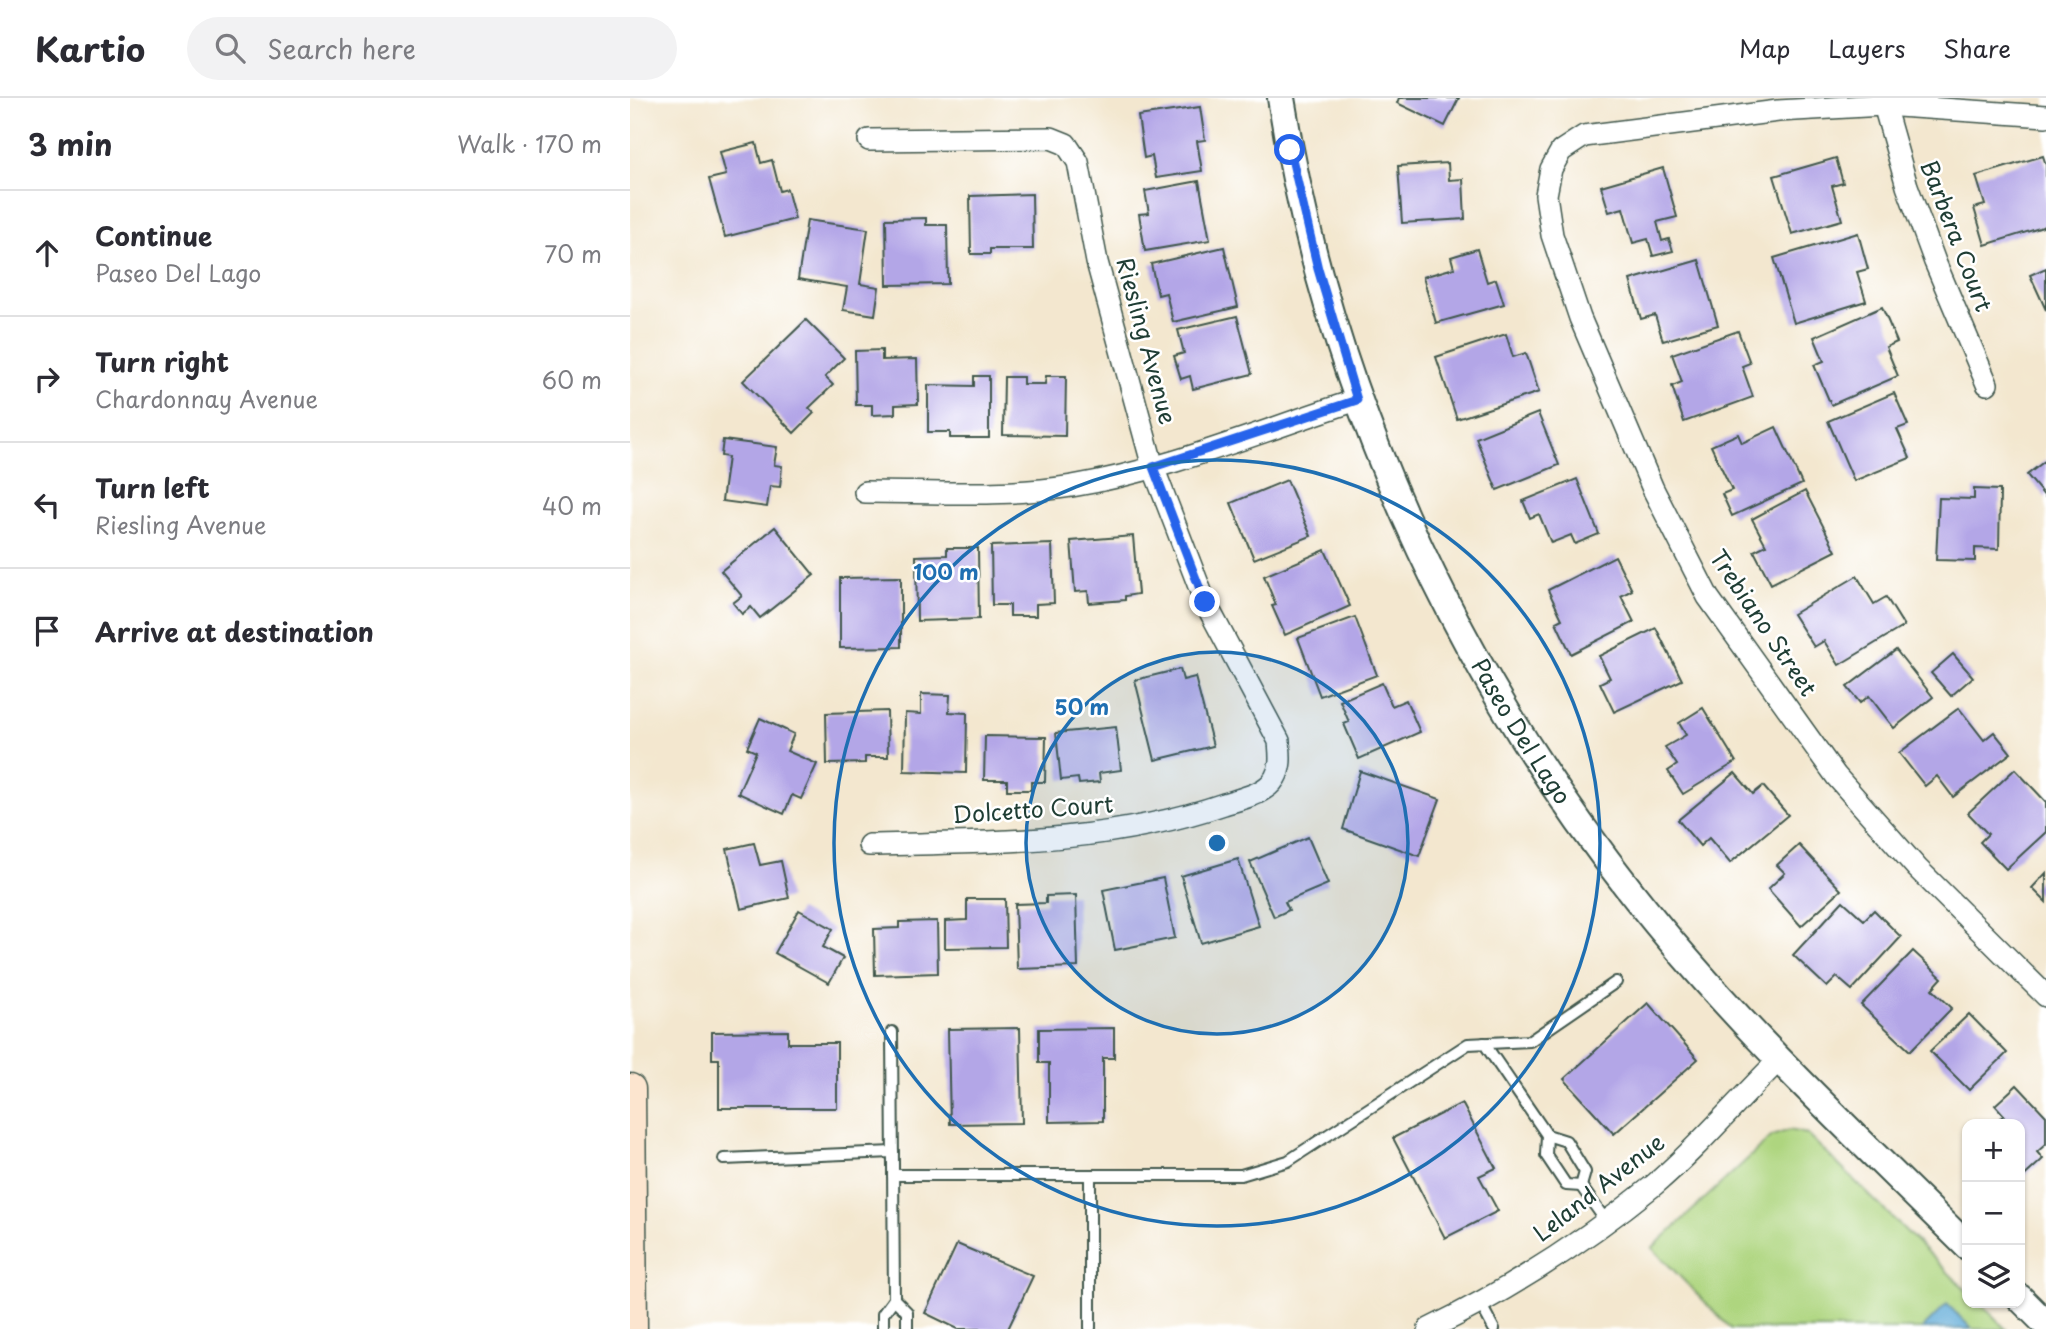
<!DOCTYPE html>
<meta charset="utf-8">
<style>
body{margin:0;font-family:"Playpen Sans",sans-serif;background:#f2f2f3;color:#2b2b33}
.controls{position:absolute;right:21px;bottom:21px;display:grid;overflow:hidden;border-radius:14px;box-shadow:0 2px 5px #0004}
.controls button{width:63px;height:63px;display:grid;place-items:center;padding:0;border:0;border-bottom:2px solid #e1e1e2;background:#fff;color:#2b2b33;font:35px sans-serif}
.stop{position:absolute;width:21px;height:21px;margin:-16px;border:5px solid #2563eb;border-radius:50%;background:#fff}
.stop.end{background:#2563eb;border-color:#fff;box-shadow:0 2px 7px #0008}
.list{margin:0;padding:0;list-style:none}
h2{display:flex;justify-content:space-between;align-items:center;height:91px;margin:0;padding:0 28px;font-size:30px}
h2 small{font-size:23px;font-weight:400;color:#7c7c81}
.list li{display:grid;grid-template-columns:46px 1fr auto;gap:21px;align-items:center;box-sizing:border-box;height:126px;padding:0 28px;border-top:2px solid #e1e1e2}
.list b{display:block;font-size:26px;white-space:nowrap}
.list p{margin:0;font-size:23px;white-space:nowrap;color:#7c7c81}
.list em{font-size:23px;font-style:normal;color:#7c7c81}
.icon{flex:none;width:38px;height:38px;fill:none;stroke:currentColor;stroke-width:2;stroke-linecap:round;stroke-linejoin:round}
.map{position:relative;flex:none;width:1416px;height:1231px;overflow:hidden}
header{display:flex;align-items:center;gap:42px;box-sizing:border-box;height:98px;padding:0 35px;background:#fff;border-bottom:2px solid #e1e1e2}
header strong{font-size:33px}
nav{display:flex;gap:38px;margin-inline-start:auto;font-size:24px}
.search{width:490px;height:63px;background:#f2f2f3;display:flex;align-items:center;gap:18px;box-sizing:border-box;padding:0 24px;border-radius:38px;color:#7c7c81;font-size:26px}
main{display:flex}
aside{flex:1;background:#fff}
.map>svg:first-child{display:block}
</style>
<header>
<strong>Kartio</strong>
<div class="search"><svg class="icon" aria-label="search" viewBox="0 0 24 24"><circle cx="10" cy="10" r="6"/><path d="M15 15l6 6"/></svg>Search here</div>
<nav><a>Map</a><a>Layers</a><a>Share</a></nav>
</header>
<main>
<aside>
<h2>3 min<small>Walk · 170 m</small></h2>
<ul class="list">
<li><svg class="icon" aria-label="ahead" viewBox="0 0 24 24"><path d="M12 20V5M6 11l6-6 6 6"/></svg><div><b>Continue</b><p>Paseo Del Lago</p></div><em>70 m</em></li>
<li><svg class="icon" aria-label="right" viewBox="0 0 24 24"><path d="M7 20v-9h11M14 6l5 5-5 5"/></svg><div><b>Turn right</b><p>Chardonnay Avenue</p></div><em>60 m</em></li>
<li><svg class="icon" aria-label="left" viewBox="0 0 24 24"><path d="M17 20v-9H6M10 6l-5 5 5 5"/></svg><div><b>Turn left</b><p>Riesling Avenue</p></div><em>40 m</em></li>
<li><svg class="icon" aria-label="arrive" viewBox="0 0 24 24"><path d="M6 21V4h12l-3 4 3 4H6"/></svg><div><b>Arrive at destination</b></div></li>
</ul>
</aside>
<div class="map">
<svg width="1416" height="1231" viewBox="0 0 1416 1231">
<rect width="100%" height="100%" fill="#fff"/>
<filter id="ink" filterUnits="userSpaceOnUse"><feTurbulence type="fractalNoise" baseFrequency=".0143" numOctaves="2"/><feDisplacementMap in="SourceGraphic" scale="14" xChannelSelector="R" yChannelSelector="G"/><feConvolveMatrix kernelMatrix="1 2 1 2 8 2 1 2 1" color-interpolation-filters="sRGB"/></filter>
<filter id="wash" filterUnits="userSpaceOnUse"><feTurbulence type="fractalNoise" baseFrequency=".00686" numOctaves="4" result="noise"/><feDisplacementMap in="SourceGraphic" scale="28" xChannelSelector="R" yChannelSelector="G"/><feGaussianBlur stdDeviation="1.57" result="paint"/><feColorMatrix in="noise" values="0 0 0 0 0 0 0 0 0 0 0 0 0 0 0 0 0 1.4 0 .05"/><feComposite in="paint" operator="in"/></filter>
<g filter="url(#wash)">
<rect width="100%" height="100%" fill="#f3e7cf"/>
<path fill="#aed57f" stroke="#66895a" stroke-width="2" d="M1159,1032l18,4 160,157v12h13l26,26h-34l-25,-24 -25,24h-191l-79,-81 120,-112z"/>
<path fill="#5faad7" stroke="#3f7486" stroke-width="2" d="M1317,1206l25,25h-50z"/>
<g id="blocks">
<g fill="#b3a6e7">
<path d="M769,0h60l-14,28 -48,-23z"/>
<path d="M570,9l5,33 -8,1 5,30 -46,7 -4,-22 -8,2 -6,-42z"/>
<path d="M126,45l5,20 11,-3 8,31 7,-2 8,30 -70,18 -16,-58 17,-4 -6,-23z"/>
<path d="M1413,58l3,9v61l-61,19 -11,-37 11,-3 -9,-29z"/>
<path d="M1206,60l7,25 -11,3 10,34 -50,14 -18,-58z"/>
<path d="M818,65l1,17 14,-1 2,40 -63,4 -4,-57z"/>
<path d="M1033,70l14,49 -20,5 5,19 7,-2 4,12 -20,5 -5,-17 -15,4 -10,-35 -14,4 -8,-26z"/>
<path d="M569,83l11,59 -65,11 -6,-37 10,-1 -4,-22z"/>
<path d="M402,96l1,55h-43v5h-19l-1,-58z"/>
<path d="M296,120v7h21l1,59 -61,1 -1,-66z"/>
<path d="M177,122l61,9 -8,55 19,3 -4,28 -32,-5 4,-23 -49,-8z"/>
<path d="M1228,135l10,36 -11,3 9,29 -72,22 -20,-65z"/>
<path d="M594,149l14,60 -65,15 -7,-29 -8,2 -7,-31z"/>
<path d="M847,151l10,33 9,-3 8,25 -68,19 -13,-46 31,-9 -3,-11z"/>
<path d="M1069,162l19,65 -55,16 -8,-26 -14,4 -11,-39z"/>
<path d="M1416,170v42l-16,-35z"/>
<path d="M1252,209l15,35 -11,5 12,29 -67,29 -17,-40 10,-4 -10,-24z"/>
<path d="M607,218l15,58 -59,15 -3,-13 -9,3 -7,-23 10,-3 -6,-23z"/>
<path d="M176,222l38,38 -19,19 8,8 -24,23 5,5 -20,20 -51,-52z"/>
<path d="M1108,233l12,32 -8,3 11,31 -69,25 -12,-36 10,-4 -10,-28z"/>
<path d="M876,236l7,23 13,-4 13,39 -82,27 -21,-62z"/>
<path d="M252,252v10l35,-1 1,45 -23,1v9l-23,1v-10h-16l-1,-54z"/>
<path d="M344,278h15v62h-39v-6h-22v-47l46,1z"/>
<path d="M416,278h20l-1,60 -62,-1 1,-58h19v7h22z"/>
<path d="M1264,295l14,32 -11,4 13,29 -56,23 -26,-60z"/>
<path d="M908,315l21,52 -62,25 -21,-52z"/>
<path d="M1146,329l26,57 -70,32 -10,-22 10,-4 -21,-44 27,-12 4,9z"/>
<path d="M93,342l54,7 -3,18 8,1 -2,21 -10,-1 -3,21 -45,-6 6,-44 -7,-1z"/>
<path d="M1416,362v38l-19,-23z"/>
<path d="M947,381l22,55 -24,10 -4,-9 -20,8 -12,-29 -9,4 -7,-17z"/>
<path d="M657,382l24,56 -57,23 -23,-56z"/>
<path d="M1344,391l26,1 -1,59 -24,-1v13l-39,-1 3,-62 35,1z"/>
<path d="M1175,393l31,60 -65,33 -17,-33 12,-6 -14,-26z"/>
<path d="M145,429l39,48 -54,43 -9,-11 -9,7 -9,-11 9,-7 -21,-25z"/>
<path d="M503,438l5,58 -13,2v4l-36,3 -1,-12 -13,1 -4,-51z"/>
<path d="M422,446l2,59 -18,1v12h-26v-11h-18l-1,-59z"/>
<path d="M317,450h31l1,71 -62,2 -1,-65 31,-1z"/>
<path d="M695,452l25,56 -65,29 -13,-29 4,-1 -12,-29z"/>
<path d="M985,458l17,34 -11,6 13,26 -63,32 -15,-32 6,-3 -14,-29z"/>
<path d="M1227,478l17,28 12,-7 18,29 -65,39 -15,-24 -10,6 -21,-33z"/>
<path d="M271,479v70l-61,1v-70z"/>
<path d="M725,519l22,58 -57,21 -22,-58z"/>
<path d="M1026,530l26,52 -68,32 -14,-29 10,-5 -11,-22z"/>
<path d="M1266,552l37,47 -39,31 -25,-32 -9,7 -13,-16z"/>
<path d="M1323,556l20,23 -22,19 -20,-23z"/>
<path d="M550,571l3,11 12,-3 18,69 -58,14 -20,-80z"/>
<path d="M752,585l10,23 14,-6 14,32 -61,27 -15,-35 5,-2 -9,-21z"/>
<path d="M291,596l29,1 -1,17 18,1 -1,60 -62,-2 1,-58 16,1z"/>
<path d="M1073,610l33,54 -53,32 -15,-23 9,-6 -12,-18 21,-12 -7,-12z"/>
<path d="M1329,610l25,32 10,-8 17,21 -58,44 -16,-21 -12,10 -26,-33z"/>
<path d="M257,613l1,46h-23v6l-38,1 -1,-51z"/>
<path d="M130,620l34,16 -7,17 30,13 -16,35 -9,-4 -8,19 -46,-21 18,-41 -9,-4z"/>
<path d="M486,629l5,43 -22,3 1,9 -21,2 -1,-6 -17,2 -5,-47z"/>
<path d="M355,638l61,1 -1,45h-14v8h-24v-10h-23z"/>
<path d="M1385,671l31,33v30l-40,37 -26,-27 8,-8 -20,-21z"/>
<path d="M730,673l80,28 -21,57 -76,-27z"/>
<path d="M1105,675l18,21 10,-8 25,29 -58,48 -21,-25 -9,8 -22,-26z"/>
<path d="M678,739l20,47 -43,18 4,8 -15,7 -24,-55z"/>
<path d="M124,745l6,22 21,-4 8,37 -48,11 -14,-60z"/>
<path d="M1169,747l42,45 -40,36 -33,-37 17,-16 -8,-8z"/>
<path d="M608,761l21,67 -58,17 -20,-67z"/>
<path d="M1416,775v29l-14,-14z"/>
<path d="M533,780l12,60 -60,12 -12,-60z"/>
<path d="M446,797l2,72 -61,2 -2,-65 31,-1v-7z"/>
<path d="M337,801h38l1,48 -61,1v-27l22,-1z"/>
<path d="M1213,803l21,19 10,-10 27,27 -49,53 -15,-13 -10,10 -34,-32z"/>
<path d="M169,812l34,19 -10,18 20,11 -14,25 -54,-30z"/>
<path d="M307,823l1,52 -63,2 -1,-46 25,-1v-6z"/>
<path d="M1283,853l29,27 -10,11 20,19 -42,43 -49,-46z"/>
<path d="M1018,905l50,56 -84,75 -50,-55z"/>
<path d="M1339,916l38,39 -38,37 -39,-39z"/>
<path d="M390,930l2,95 -72,1 -2,-95z"/>
<path d="M484,930v30h-11v63l-54,1v-59h-10v-34z"/>
<path d="M158,933v12h49v65h-118v-49h-7v-27z"/>
<path d="M1387,987l29,31v28l-9,8 6,7 -23,21v-56h-26l10,-9 -9,-10z"/>
<path d="M832,1005l34,65 -17,8 19,35 -53,27 -52,-100z"/>
<path d="M327,1146l76,32 -25,53h-50l-33,-16z"/>
</g>
</g>
</g>
<g filter="url(#ink)">
<use href="#blocks" fill-opacity="0" stroke="#3f564b" stroke-width="2"/>
<g fill="none" stroke-linecap="round" stroke-linejoin="round">
<defs>
<g id="service">
<path d="M262,934l2,267"/>
<path d="M854,945l63,92 -1,20 20,30 15,1 4,-14 -19,-31 -19,-6"/>
<path d="M94,1061l169,-7"/>
<path d="M263,1077h348l47,-14 180,-117 62,-3 86,-59"/>
<path d="M460,1077v153"/>
<path d="M951,1088l25,35"/>
<path d="M850,1205l14,26"/>
<path d="M253,1231v-15l11,-15 13,13v17"/>
</g>
<g id="minor">
<path d="M1252,0l25,88 28,76 52,122"/>
<path d="M1416,18l-163,-11 -105,6 -194,25 -23,15 -10,18 -5,26 6,40 28,83 73,171 55,108 128,179 81,92 129,128"/>
<path d="M239,42l182,-2 15,6 12,18 19,100 56,205 52,135 74,139c1,13 3,25 -4,37 -9,16 -35,21 -51,26 -116,40 -234,38 -355,41"/>
<path d="M235,394c68,0 139,5 207,-6 97,-16 191,-56 285,-86"/>
<path d="M799,1231c80,-39 156,-88 225,-144 45,-38 83,-84 125,-125"/>
</g>
<g id="tertiary">
<path id="s1" d="M651,0c46,289 170,565 351,795 100,128 220,239 335,353"/>
<path d="M1390,1200l26,26"/>
</g>
<path id="secondary" d="M0,991l2,240"/>
</defs>
<use href="#service" stroke="#3f564b" stroke-width="14"/>
<use href="#minor" stroke="#3f564b" stroke-width="24"/>
<use href="#tertiary" stroke="#3f564b" stroke-width="30"/>
<use href="#secondary" stroke="#3f564b" stroke-width="33"/>
<use href="#service" stroke="#fff" stroke-width="10"/>
<use href="#minor" stroke="#fff" stroke-width="21"/>
<use href="#tertiary" stroke="#fff" stroke-width="26"/>
<use href="#secondary" stroke="#fce5cf" stroke-width="30"/>
</g>
</g>
<g fill="none" stroke-linecap="round" stroke-linejoin="round" filter="url(#ink)">
<path stroke="#2563eb" stroke-width="9" d="M575,504l-52,-135 204,-67 -39,-131 -28,-119"/>
</g>
<circle cx="587" cy="745" r="191" fill="#1f6fb2" fill-opacity=".12"/>
<g fill="none" stroke="#1f6fb2" stroke-width="3.5">
<circle cx="587" cy="745" r="191"/>
<circle cx="587" cy="745" r="383"/>
</g>
<g text-anchor="middle" stroke-width="5" stroke-linejoin="round" paint-order="stroke">
<g font-size="23" fill="#1f3d34" stroke="#fff">
<text transform="translate(1326 138) rotate(69)" y="8">Barbera Court</text>
<text transform="translate(516 243) rotate(75)" y="8">Riesling Avenue</text>
<text transform="translate(1133 525) rotate(56)" y="8">Trebiano Street</text>
<text dy="8" stroke="none"><textPath href="#s1" startOffset="682">Paseo Del Lago</textPath></text>
<text transform="translate(403 712) rotate(-4)" y="8">Dolcetto Court</text>
<text transform="translate(969 1090) rotate(-38)" y="8">Leland Avenue</text>
</g>
</g>
<circle cx="587" cy="745" r="10" fill="#1f6fb2" stroke="#fff" stroke-width="3.5"/>
<g font-size="21" text-anchor="middle" font-weight="bold" fill="#1f6fb2" stroke="#fff" stroke-width="5" stroke-linejoin="round" paint-order="stroke">
<text x="316" y="482">100 m</text>
<text x="452" y="617">50 m</text>
</g>
</svg>
<div class="controls">
<button>+</button>
<button>−</button>
<button><svg class="icon" aria-label="layers" viewBox="0 0 24 24"><path d="M12 4l9 5-9 5-9-5zM3 14l9 5 9-5"/></svg></button>
</div>
<div class="stop" style="left:660px;top:52px"></div>
<div class="stop end" style="left:575px;top:504px"></div>
</div>
</main>
